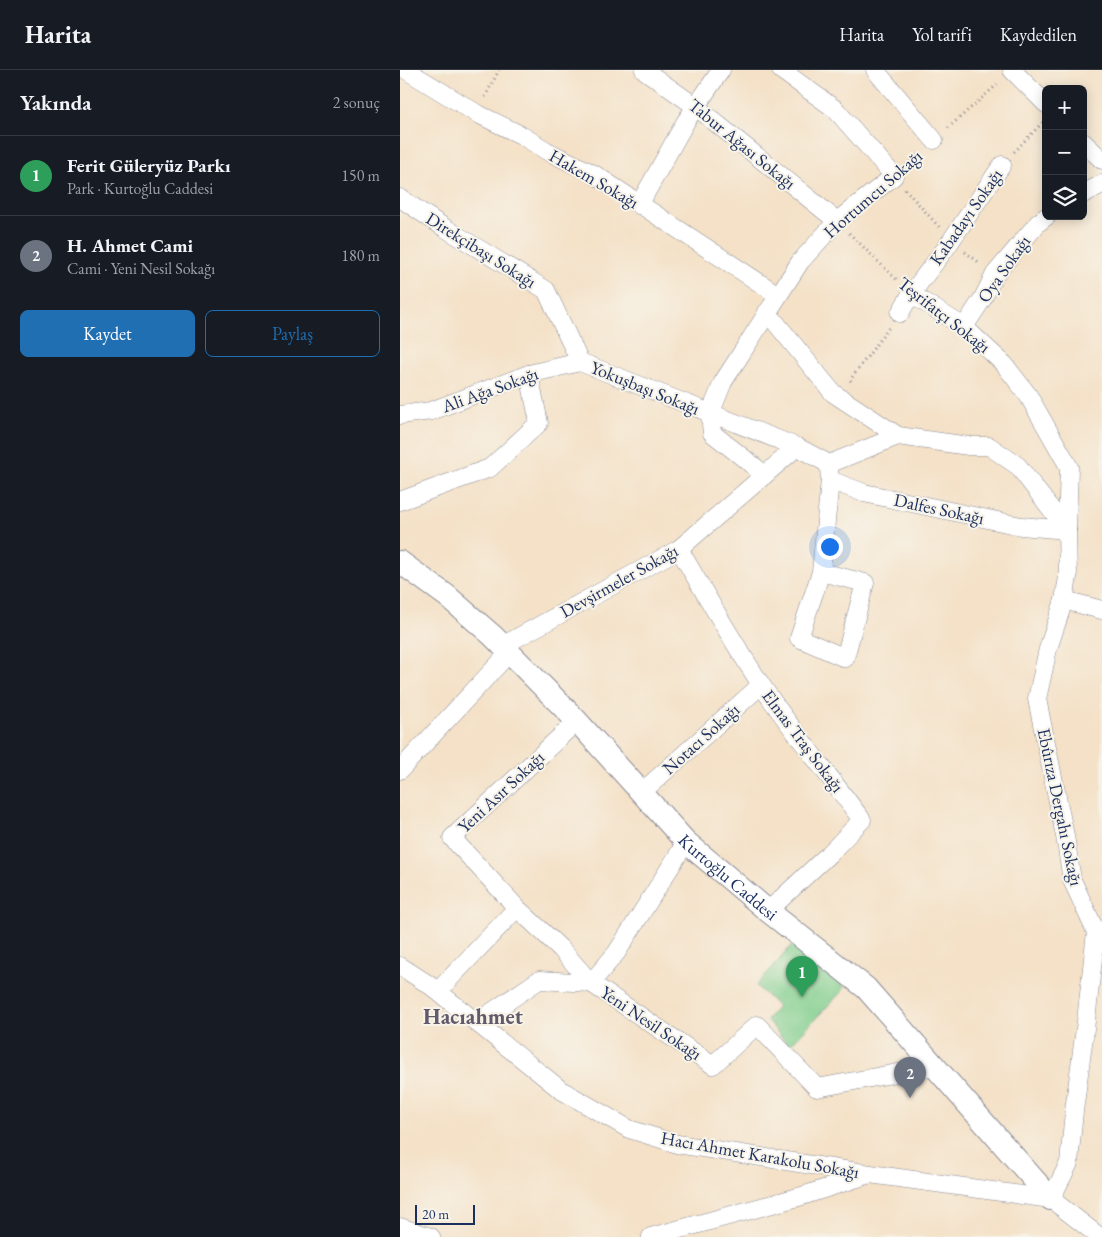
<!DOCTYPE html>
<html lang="tr">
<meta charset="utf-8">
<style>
body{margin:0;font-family:"EB Garamond",serif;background:#242831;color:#f1f3f6}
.controls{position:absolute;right:15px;top:15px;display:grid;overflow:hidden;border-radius:8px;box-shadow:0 2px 12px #0003}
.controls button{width:45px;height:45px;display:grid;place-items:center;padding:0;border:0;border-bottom:1px solid #363941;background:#171b24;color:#f1f3f6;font:25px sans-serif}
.scale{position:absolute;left:15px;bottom:12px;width:60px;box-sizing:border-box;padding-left:5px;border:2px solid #1b2f5e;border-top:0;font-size:14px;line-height:18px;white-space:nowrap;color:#1b2f5e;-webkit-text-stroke:4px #f7f3e8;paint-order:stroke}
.you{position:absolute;left:429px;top:476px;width:18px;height:18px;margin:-12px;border:4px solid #fff;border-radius:50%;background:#1a73e8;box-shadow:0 0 0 8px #1a73e833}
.badge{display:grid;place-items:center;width:32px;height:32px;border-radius:50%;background:#1f6fb2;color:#fff;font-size:16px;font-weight:700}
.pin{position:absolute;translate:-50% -41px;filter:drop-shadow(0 1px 2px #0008)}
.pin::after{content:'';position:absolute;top:26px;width:18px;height:15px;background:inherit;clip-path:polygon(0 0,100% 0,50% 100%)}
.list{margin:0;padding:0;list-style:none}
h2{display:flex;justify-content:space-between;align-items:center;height:65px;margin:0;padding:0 20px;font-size:21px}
h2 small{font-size:16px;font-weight:400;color:#9ea1a6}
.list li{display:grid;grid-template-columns:32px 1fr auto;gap:15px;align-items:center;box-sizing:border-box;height:80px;padding:0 20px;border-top:1px solid #363941}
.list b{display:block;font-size:19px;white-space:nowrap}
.list p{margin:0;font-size:16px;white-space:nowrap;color:#9ea1a6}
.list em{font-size:16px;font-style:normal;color:#9ea1a6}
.actions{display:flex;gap:10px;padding:15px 20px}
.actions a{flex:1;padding:11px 0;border:1px solid #1f6fb2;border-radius:8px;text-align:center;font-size:18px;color:#1f6fb2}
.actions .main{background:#1f6fb2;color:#fff}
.icon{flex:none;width:28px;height:28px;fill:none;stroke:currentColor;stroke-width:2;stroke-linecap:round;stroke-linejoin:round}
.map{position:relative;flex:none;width:702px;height:1167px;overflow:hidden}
header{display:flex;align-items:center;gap:30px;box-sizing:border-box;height:70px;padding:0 25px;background:#171b24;border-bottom:1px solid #363941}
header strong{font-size:24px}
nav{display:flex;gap:28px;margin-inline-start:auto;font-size:18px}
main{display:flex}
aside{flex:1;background:#171b24}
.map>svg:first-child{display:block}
</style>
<header>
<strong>Harita</strong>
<nav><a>Harita</a><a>Yol tarifi</a><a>Kaydedilen</a></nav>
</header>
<main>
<aside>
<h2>Yakında<small>2 sonuç</small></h2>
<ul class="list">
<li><span class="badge" style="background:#2e9e5b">1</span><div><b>Ferit Güleryüz Parkı</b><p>Park · Kurtoğlu Caddesi</p></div><em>150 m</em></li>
<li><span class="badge" style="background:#6b7280">2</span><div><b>H. Ahmet Cami</b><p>Cami · Yeni Nesil Sokağı</p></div><em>180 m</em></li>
</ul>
<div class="actions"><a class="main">Kaydet</a><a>Paylaş</a></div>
</aside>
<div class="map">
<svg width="702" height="1167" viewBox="0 0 702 1167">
<rect width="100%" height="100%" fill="#f7f3e8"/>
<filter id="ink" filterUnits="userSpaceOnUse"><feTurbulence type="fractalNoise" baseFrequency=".02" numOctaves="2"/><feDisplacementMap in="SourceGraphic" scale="10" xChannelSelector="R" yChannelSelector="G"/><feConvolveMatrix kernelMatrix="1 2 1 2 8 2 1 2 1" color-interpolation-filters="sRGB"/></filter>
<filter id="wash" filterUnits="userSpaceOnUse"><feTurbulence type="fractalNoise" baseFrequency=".0096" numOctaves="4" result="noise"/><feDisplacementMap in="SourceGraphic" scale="20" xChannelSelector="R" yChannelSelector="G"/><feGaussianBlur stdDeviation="1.12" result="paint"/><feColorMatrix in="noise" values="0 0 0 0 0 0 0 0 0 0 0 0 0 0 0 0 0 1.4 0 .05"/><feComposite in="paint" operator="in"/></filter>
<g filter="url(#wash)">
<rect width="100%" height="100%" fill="#f4e1c7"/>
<path fill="#7fcd8c" stroke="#4d7e75" d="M394,873l51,45 -56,58 -22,-26 11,-14 -22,-20z"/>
</g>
<g filter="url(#ink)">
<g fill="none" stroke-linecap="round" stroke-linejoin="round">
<defs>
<g id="minor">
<path d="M6,0l70,43 45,22 26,16 47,23 184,121"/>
<path d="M244,0l51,36 142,115"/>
<path d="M475,0l59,70"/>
<path d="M612,0l34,34"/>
<path d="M683,72l19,18"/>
<path d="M683,124l19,-10"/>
<path d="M0,128l45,30 101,62 34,72"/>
<path d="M239,135l47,-84 35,-51"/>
<path d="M511,224l53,33 40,37 24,31 41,72 -2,63 1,47 -4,23 -16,49 -11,50 28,137 7,44 24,52 -10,89 -12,90 -5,52 -18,36"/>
<path d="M367,242l66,81 65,43"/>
<path d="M500,243l11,-19 35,-46 56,-83"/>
<path d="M564,257l19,-29 12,-24 43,-51 9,-7"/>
<path d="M180,292l217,85 32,17 69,-28 71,10h20l29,20 49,64"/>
<path d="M0,345l31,-4 98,-37 51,-12"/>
<path d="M429,398l1,12 34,13 157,33 46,4"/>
<path d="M365,405l-53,-42 -2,-19 13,-32 77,-120 37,-41 57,-45 -59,-67 -54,-39"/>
<path d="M0,431l90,-33 49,-45 -10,-49"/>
<path d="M279,479c27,46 53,92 83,137 31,46 67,89 100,134l-33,34 -61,57"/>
<path d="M421,502l44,11 -20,75 -46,-20 22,-66 9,-92"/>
<path d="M664,530l38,10"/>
<path d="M102,576l177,-97 118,-102"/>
<path d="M177,651l-125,117 65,70 44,41 30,34 122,82 44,-40 60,63 118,-22"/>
<path d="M0,700l109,-117"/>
<path d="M242,722l119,-107"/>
<path d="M0,896l31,20 130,104 68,39 48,15 193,30 181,25"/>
<path d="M38,921l79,-83"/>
<path d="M77,952l62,-42 52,3 26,-31 69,-110"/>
<path d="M651,1129l49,38"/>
<path d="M0,1157l31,10"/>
<path d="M251,1167l151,-41 65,-21"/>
</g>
<g id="tertiary">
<path id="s1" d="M0,492l47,34 46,40 84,85 109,121 82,69 98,77 185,211"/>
</g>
</defs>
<use href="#minor" stroke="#888892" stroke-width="19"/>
<use href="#tertiary" stroke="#888892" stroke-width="24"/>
<g stroke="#888892" stroke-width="3" stroke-dasharray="1 4" stroke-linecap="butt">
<path d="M85,27l14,-27"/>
<path d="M548,58l51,-45"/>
<path d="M614,82l29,-30"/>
<path d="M506,95l15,-13"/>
<path d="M505,119l34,38"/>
<path d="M449,163l49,48"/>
<path d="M565,182l15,11"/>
<path d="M451,311l-1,-1 40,-54"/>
</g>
<use href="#minor" stroke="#fff" stroke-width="18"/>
<use href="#tertiary" stroke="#fff" stroke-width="22"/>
</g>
</g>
<g text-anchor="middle" stroke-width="4" stroke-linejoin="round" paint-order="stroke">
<g font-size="18" fill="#1b2f5e" stroke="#f7f3e8">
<text transform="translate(342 74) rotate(39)" y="6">Tabur Ağası Sokağı</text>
<text transform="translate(194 109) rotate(30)" y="6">Hakem Sokağı</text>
<text transform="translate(473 124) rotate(-41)" y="6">Hortumcu Sokağı</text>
<text transform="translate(566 147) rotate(-55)" y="6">Kabadayı Sokağı</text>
<text transform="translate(81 180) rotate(32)" y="6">Direkçibaşı Sokağı</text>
<text transform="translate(604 199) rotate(-55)" y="6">Oya Sokağı</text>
<text transform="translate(544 245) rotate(38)" y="6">Teşrifatçı Sokağı</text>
<text transform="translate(245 318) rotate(22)" y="6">Yokuşbaşı Sokağı</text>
<text transform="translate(90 320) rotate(-20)" y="6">Ali Ağa Sokağı</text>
<text transform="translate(539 439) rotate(12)" y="6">Dalfes Sokağı</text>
<text transform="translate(219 511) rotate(-29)" y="6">Devşirmeler Sokağı</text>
<text transform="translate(301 669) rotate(-42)" y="6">Notacı Sokağı</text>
<text transform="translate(403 671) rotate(53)" y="6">Elmas Traş Sokağı</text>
<text transform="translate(101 722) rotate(-43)" y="6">Yeni Asır Sokağı</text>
<text transform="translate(660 737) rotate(78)" y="6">Ebûrıza Dergahı Sokağı</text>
<text dy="6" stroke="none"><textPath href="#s1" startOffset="456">Kurtoğlu Caddesi</textPath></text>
<text transform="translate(251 953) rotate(34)" y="6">Yeni Nesil Sokağı</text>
<text transform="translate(360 1085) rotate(10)" y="6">Hacı Ahmet Karakolu Sokağı</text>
</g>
<g font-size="22" font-weight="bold" fill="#625a6b" stroke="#f7f3e8">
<text x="73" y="954">Hacıahmet</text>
</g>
</g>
</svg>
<div class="controls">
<button>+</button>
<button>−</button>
<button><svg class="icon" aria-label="layers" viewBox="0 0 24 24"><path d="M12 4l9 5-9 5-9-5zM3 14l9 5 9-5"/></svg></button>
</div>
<div class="scale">20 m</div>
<div class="you"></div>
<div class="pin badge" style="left:402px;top:927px;background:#2e9e5b">1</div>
<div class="pin badge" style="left:510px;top:1028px;background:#6b7280">2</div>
</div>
</main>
